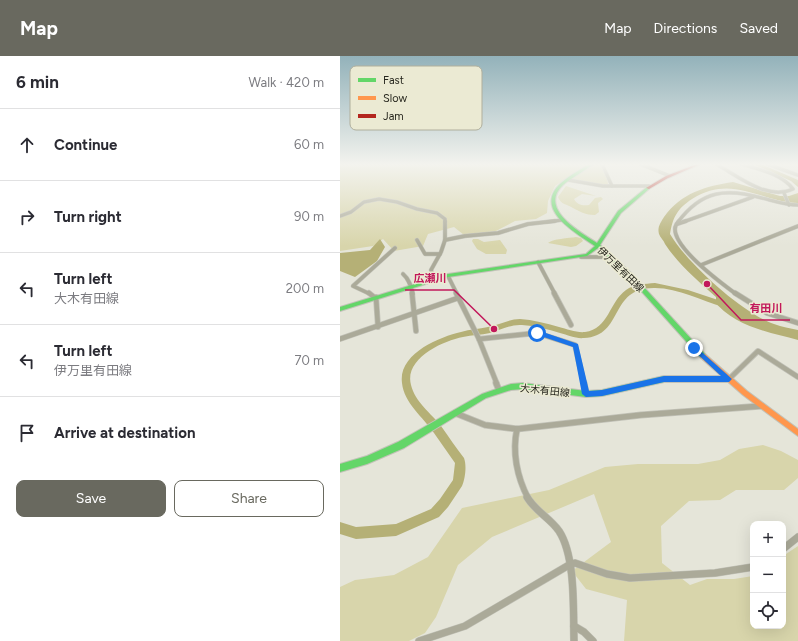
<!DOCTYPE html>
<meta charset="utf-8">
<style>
body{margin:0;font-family:Figtree,"Noto Sans JP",sans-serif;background:#f7f7f7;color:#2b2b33}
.controls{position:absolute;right:12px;bottom:12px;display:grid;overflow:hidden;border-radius:8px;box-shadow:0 4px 16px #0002}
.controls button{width:36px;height:36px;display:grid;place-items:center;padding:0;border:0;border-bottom:1px solid #e1e1e2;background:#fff;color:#2b2b33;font:20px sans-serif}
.stop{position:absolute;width:12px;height:12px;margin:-9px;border:3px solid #1a73e8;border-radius:50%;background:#fff}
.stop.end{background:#1a73e8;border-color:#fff;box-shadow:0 1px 4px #0008}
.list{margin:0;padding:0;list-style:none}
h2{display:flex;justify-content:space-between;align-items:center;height:52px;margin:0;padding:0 16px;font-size:17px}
h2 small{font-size:13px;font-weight:400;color:#7c7c81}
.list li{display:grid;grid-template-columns:26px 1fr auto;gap:12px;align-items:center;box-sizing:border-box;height:72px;padding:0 16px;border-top:1px solid #e1e1e2}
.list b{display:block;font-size:15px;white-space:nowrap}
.list p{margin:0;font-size:13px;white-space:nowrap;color:#7c7c81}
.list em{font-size:13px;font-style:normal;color:#7c7c81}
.actions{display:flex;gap:8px;padding:12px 16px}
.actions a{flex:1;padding:9px 0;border:1px solid #69695f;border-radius:8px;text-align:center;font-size:14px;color:#69695f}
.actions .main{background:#69695f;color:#fff}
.icon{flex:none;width:22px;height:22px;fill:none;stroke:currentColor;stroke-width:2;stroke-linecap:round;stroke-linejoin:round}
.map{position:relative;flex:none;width:458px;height:585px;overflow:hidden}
header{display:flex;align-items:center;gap:24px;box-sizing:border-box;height:56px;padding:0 20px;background:#69695f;color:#fff}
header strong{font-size:19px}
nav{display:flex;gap:22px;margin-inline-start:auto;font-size:14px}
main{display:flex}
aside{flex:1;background:#fff}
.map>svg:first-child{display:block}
</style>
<header>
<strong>Map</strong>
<nav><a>Map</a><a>Directions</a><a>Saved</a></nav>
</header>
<main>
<aside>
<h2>6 min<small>Walk · 420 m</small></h2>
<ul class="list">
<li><svg class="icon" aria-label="ahead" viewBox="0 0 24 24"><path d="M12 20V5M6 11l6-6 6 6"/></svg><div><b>Continue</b></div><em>60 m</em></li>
<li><svg class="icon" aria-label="right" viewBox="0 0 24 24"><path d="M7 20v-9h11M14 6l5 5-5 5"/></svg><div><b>Turn right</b></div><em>90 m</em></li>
<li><svg class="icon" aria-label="left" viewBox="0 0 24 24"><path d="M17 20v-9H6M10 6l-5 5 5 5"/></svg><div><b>Turn left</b><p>大木有田線</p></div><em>200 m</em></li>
<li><svg class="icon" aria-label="left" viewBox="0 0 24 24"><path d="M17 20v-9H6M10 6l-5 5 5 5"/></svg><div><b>Turn left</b><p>伊万里有田線</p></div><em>70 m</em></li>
<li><svg class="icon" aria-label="arrive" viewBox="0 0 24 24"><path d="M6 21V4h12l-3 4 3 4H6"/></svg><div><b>Arrive at destination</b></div></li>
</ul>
<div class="actions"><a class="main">Save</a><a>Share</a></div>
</aside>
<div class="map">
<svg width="458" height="585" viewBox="0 0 458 585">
<rect width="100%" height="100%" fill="#e5e5d9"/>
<g fill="#d8d5ab">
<path d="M0,108h248l-33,22 -7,15 -1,12 -11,6 -21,2 -19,10 -10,2 -22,2 -10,-8 -26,7 -5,12 -29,5 -11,-12 -10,7 -33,5z"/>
<path d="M254,108h6c2,7 8,14 8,20l-9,1 -27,-6z"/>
<path d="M226,130l30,10 -14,-2 -8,5c3,6 9,7 15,6l6,-7 6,-1 2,2 -5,4 1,9 -4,3c-10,0 -14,-3 -22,-7 -6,-4 -12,-3 -15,-11z"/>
<path d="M236,181l5,1 2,3 -7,5 -5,1 -23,-4c4,-4 21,-5 28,-6z"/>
<path d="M133,183h5l6,3 16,-2 7,10 -1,4h-20l-9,-5 -5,-8z"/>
<path d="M423,389l18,6 17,9v18l-14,12h-48l-16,10 -31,1 -28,25 1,37 28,22 17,-6h27l19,-3v50h30v-70l15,-10v95h-174l3,-41 -41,-11 -14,-18 39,-29 -17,-48 -102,43 -34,28 -22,52 -11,16 -16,8h-69v-54l15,-7 39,-5 34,-18 34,-49 87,-18 56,-23 33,-3h60l22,-4 19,-11z"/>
</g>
<g fill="#b5b076">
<path d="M413,108h8l37,16v7l-7,-6z"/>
<path d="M393,126l47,14h9l9,-3v10c-40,-2 -66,-29 -106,-4 -15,10 -19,18 -22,35 17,29 72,79 104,90 8,3 16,4 24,6v10c-31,-8 -64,-14 -85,-40h3v-3c-18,-16 -37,-32 -51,-53 -1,-3 -5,-7 -6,-10 -2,-7 2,-12 5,-17 17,-24 42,-31 69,-35z"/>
<path d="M40,183l5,8 -8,14 -22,16 -15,-6v-18l30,-3z"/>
</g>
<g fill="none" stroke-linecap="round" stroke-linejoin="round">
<path fill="#b5b076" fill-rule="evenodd" d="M315,227l33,7 39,13 1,2 -4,2c-23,-6 -45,-19 -69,-19 -47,-1 -30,48 -71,50 -8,1 -16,-3 -24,-5 -12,-4 -25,-7 -38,-8 -11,-1 -21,5 -32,8 -9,2 -18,2 -27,4 -21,4 -59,22 -52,48 4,17 20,28 30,41 8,11 15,22 23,32 3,8 1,21 -2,28l-14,21 -9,10 -43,19 -40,3 -16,-5v-12l16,5 40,-3 35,-15 9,-10 13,-19 2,-17c-7,-10 -14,-20 -21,-30 -11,-16 -30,-30 -32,-50 -4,-29 37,-46 59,-51 9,-3 18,-3 27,-5 11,-2 21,-8 32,-8 13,1 26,4 39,8 8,2 18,6 26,5 24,-3 24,-30 41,-42 8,-6 19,-6 29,-7z"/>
<defs>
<g id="street-far4">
<path d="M262,108l10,22"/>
<path d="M300,108l30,12"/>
<path d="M376,108c22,12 51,37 77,25 -11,-15 -35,-20 -52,-25"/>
<path d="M427,108l31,11"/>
<path d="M228,124l35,6h46"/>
<path d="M444,137l5,12"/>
<path d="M0,160l11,-4 13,-10 15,-3 18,3 20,7 20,4 8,6v3"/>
<path d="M207,166l15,-2"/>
<path d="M338,166c24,-32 48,-34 84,-24 12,3 23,7 36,7"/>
<path d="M343,166l70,-25"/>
</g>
<g id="street-far3">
<path d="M339,165c-2,2 -4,5 -4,8 0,20 46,54 61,65"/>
<path d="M337,168l9,-3"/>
<path d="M77,184l8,14h15"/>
<path d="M105,184l20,-4 33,-3 30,-9 27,-3"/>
<path d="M241,201h30"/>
<path d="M198,206l17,32"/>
<path d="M361,209l97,-39"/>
<path d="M63,218c6,5 8,12 10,20"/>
<path d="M108,220l9,18"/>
<path d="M94,223l-3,-9 10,-18 4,-12v-19"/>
<path d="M30,238l-17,-8 42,-38"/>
</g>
<g id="street-far2">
<path d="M29,237l5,4"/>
<path d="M72,237l4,38"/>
<path d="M116,237l23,46 18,45"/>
<path d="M214,237l17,32"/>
<path d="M395,237l32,20 31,10"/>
<path d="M36,241l2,30"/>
<path d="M0,283l118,-41"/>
<path d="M139,283l58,-6 38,12 9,39"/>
<path d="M389,323l29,-28 40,26"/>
</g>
<g id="street-far1">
<path d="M156,327l3,7"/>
<path d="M244,327l2,11"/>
<path d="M115,357l30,12 32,4 124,-14 121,-9"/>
<path d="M177,373c-5,23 0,48 11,69"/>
</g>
<g id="street">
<path d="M187,441c8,14 23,21 32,34 17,26 14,80 15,110"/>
<path d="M443,493l15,-12"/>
<path d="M234,570l10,6 9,9"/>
<path d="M79,585l46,-15 104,-61 6,-2 32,11 23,4 85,-5 38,-6"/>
</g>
<g id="fast">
<path d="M249,108h4c-9,8 -21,13 -30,21 -25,24 17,47 34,58l21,-32 29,-24h2v2l-28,24 -21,32 30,27 75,82 1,2 -1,2h-4l-75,-84 -28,-26 -11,8 -139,21 -108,34v-4l108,-33 138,-20 9,-8c-19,-13 -63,-37 -34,-63 9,-8 19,-13 28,-19z"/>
<path d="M324,320h65l2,1 1,2 -1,2 -2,1h-65l-62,14 -16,1 -63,-8 -12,1 -25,8 -82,50 -37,16 -27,8v-8l27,-8 31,-14 84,-48 29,-10 12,-1 63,8 16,-1z"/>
</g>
<path id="slow" d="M361,298h4l42,37 51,38v7l-55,-41 -42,-37 -1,-2z"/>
<path id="jam" d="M357,108h4l-33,14 -19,11 -3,-1 20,-12z"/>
</defs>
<use href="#street-far4" stroke="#c2c2b8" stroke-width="4"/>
<use href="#street-far3" stroke="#c2c2b8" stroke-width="4.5"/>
<use href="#street-far2" stroke="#c2c2b8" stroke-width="6"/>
<use href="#street-far1" stroke="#c2c2b8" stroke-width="7"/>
<use href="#street" stroke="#c2c2b8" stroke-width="8"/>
<use href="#fast" stroke="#c2c2b8" stroke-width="2"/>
<use href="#slow" stroke="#c2c2b8" stroke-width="2"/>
<use href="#jam" stroke="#c2c2b8" stroke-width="2"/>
<use href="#street-far4" stroke="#abaa99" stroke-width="3"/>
<use href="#street-far3" stroke="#abaa99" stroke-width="3.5"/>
<use href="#street-far2" stroke="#abaa99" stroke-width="4.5"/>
<use href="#street-far1" stroke="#abaa99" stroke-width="5.5"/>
<use href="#street" stroke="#abaa99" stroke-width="7"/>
<use href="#fast" fill="#63d668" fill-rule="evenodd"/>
<use href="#slow" fill="#ff974d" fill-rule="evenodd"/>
<use href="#jam" fill="#b3261e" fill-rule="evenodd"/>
</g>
<linearGradient id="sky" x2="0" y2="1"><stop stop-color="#93b2ba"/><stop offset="0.57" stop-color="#f3f3ee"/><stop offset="1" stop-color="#f3f3ee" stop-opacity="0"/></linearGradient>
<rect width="458" height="190" fill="url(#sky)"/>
<path fill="#1a73e8" d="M197,274l41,14 11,47 13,-1 62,-14h57l-29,-27v-3l2,-1 38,34 -3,3h-65l-62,14 -16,1 -4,-3 -9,-47 -38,-13v-3z"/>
<g text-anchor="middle" stroke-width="3" stroke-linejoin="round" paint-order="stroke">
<g font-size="10" fill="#26261d" stroke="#ebead3">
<text transform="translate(281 213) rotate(44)" y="4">伊万里有田線</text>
<text transform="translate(205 334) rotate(6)" y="4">大木有田線</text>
</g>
</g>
<rect x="10" y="10" width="132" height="64" rx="6" fill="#ebead3" stroke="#b0af9c" stroke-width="1"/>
<rect x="18" y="22" width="18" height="4" fill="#63d668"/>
<rect x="18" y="40" width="18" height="4" fill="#ff974d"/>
<rect x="18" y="58" width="18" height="4" fill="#b3261e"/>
<g font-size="11" fill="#26261d">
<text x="43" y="28">Fast</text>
<text x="43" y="46">Slow</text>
<text x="43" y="64">Jam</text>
</g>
<path fill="none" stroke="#c2185b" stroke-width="1.5" d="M154 273L114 234H65M367 228L401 264H450"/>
<g fill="#c2185b" stroke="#ebead3" stroke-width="1.5">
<circle cx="154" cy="273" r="4"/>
<circle cx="367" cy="228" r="4"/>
</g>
<g font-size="11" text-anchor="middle" font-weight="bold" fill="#c2185b" stroke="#ebead3" stroke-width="3" stroke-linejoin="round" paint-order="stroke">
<text x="90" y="226">広瀬川</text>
<text x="426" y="256">有田川</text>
</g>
</svg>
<div class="controls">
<button>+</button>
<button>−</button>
<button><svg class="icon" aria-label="locate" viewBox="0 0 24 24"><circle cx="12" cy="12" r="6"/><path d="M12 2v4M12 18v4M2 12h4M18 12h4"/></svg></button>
</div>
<div class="stop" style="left:197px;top:277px"></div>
<div class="stop end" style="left:354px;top:292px"></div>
</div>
</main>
